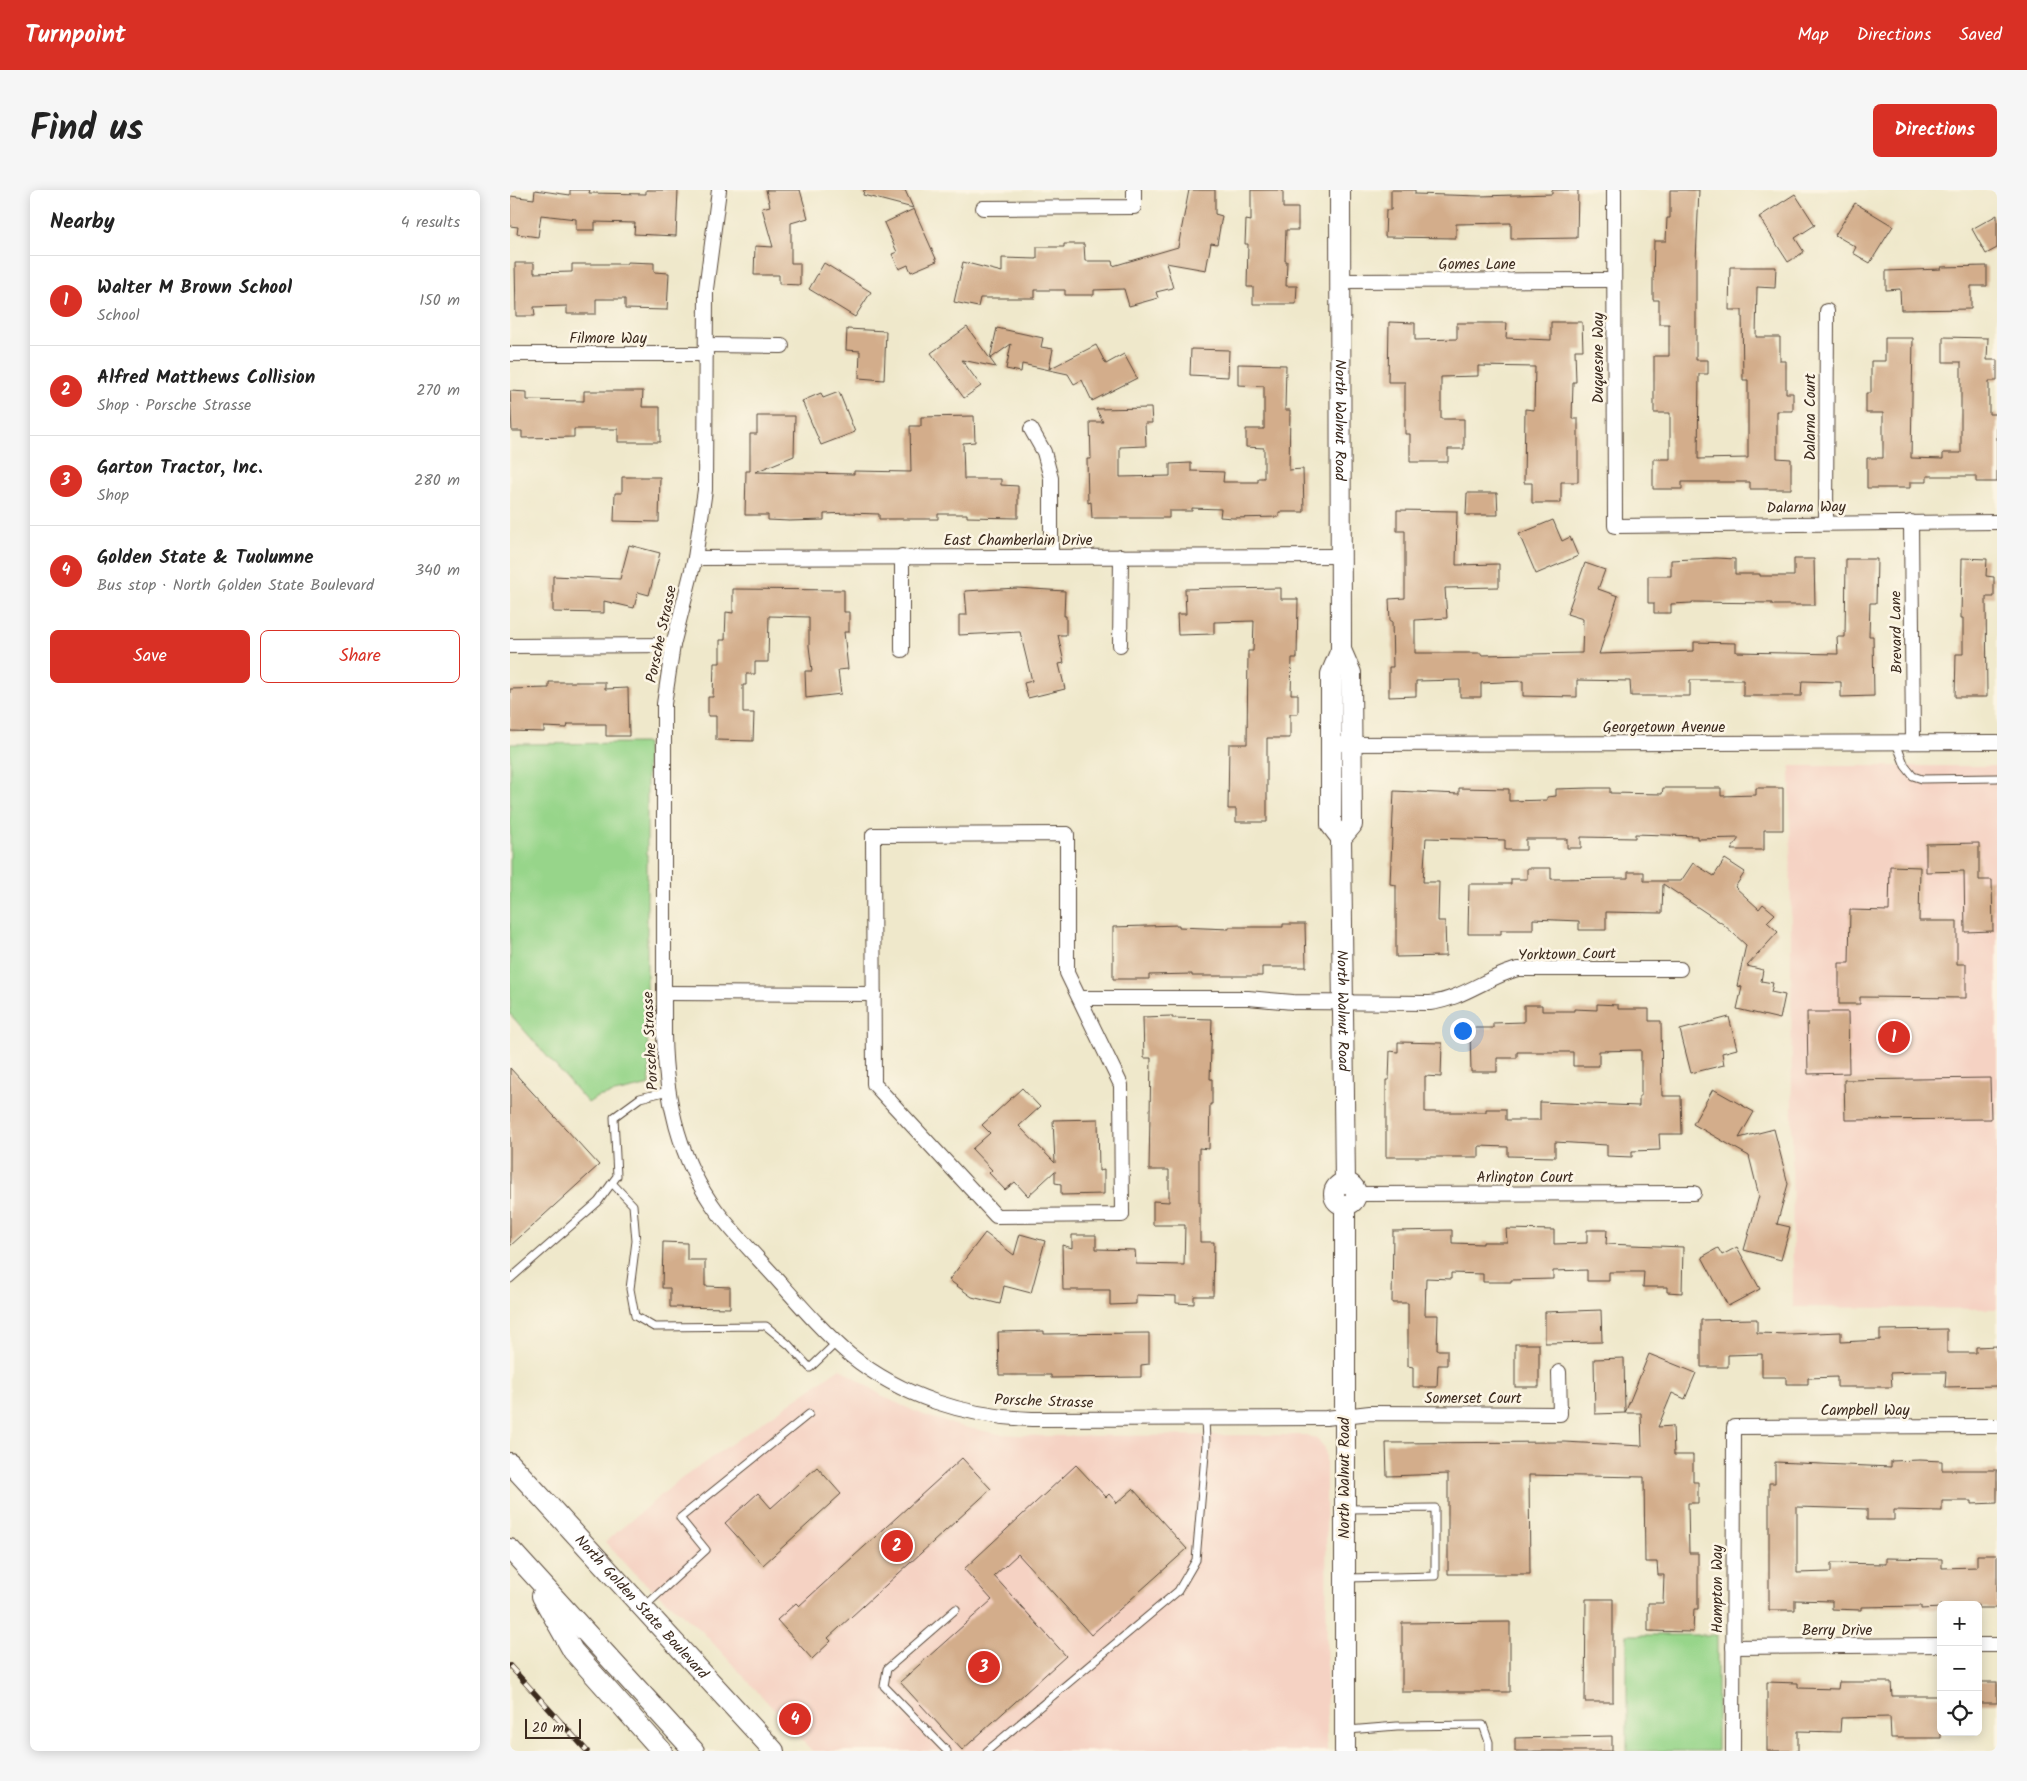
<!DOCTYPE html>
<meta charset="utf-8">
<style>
body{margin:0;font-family:Kalam,sans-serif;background:#f6f6f6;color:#222}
.controls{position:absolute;right:15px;bottom:15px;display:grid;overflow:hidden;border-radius:8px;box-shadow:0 2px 12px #0003}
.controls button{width:45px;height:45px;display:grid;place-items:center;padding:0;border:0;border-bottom:1px solid #e0e0e0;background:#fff;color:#222;font:25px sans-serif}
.scale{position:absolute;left:15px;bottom:12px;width:56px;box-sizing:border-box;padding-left:5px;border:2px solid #3b2a1e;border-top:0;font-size:14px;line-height:18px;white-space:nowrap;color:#3b2a1e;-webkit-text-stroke:4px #fcf5e5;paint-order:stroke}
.you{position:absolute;left:952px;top:840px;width:18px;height:18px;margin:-12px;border:4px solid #fff;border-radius:50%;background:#1a73e8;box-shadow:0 0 0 8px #1a73e833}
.badge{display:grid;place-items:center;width:32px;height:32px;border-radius:50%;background:#d93025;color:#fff;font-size:16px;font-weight:700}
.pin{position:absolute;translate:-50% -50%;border:2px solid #fff;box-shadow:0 1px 5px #0006}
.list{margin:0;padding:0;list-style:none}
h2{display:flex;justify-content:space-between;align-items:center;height:65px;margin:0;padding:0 20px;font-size:21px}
h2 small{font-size:16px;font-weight:400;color:#767676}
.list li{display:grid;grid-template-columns:32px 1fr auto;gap:15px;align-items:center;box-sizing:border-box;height:90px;padding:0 20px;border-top:1px solid #e0e0e0}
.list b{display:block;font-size:19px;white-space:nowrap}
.list p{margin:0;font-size:16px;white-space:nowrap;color:#767676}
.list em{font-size:16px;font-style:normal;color:#767676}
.actions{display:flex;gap:10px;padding:15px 20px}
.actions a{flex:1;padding:11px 0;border:1px solid #d93025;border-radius:8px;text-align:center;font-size:18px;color:#d93025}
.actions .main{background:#d93025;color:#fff}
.icon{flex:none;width:28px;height:28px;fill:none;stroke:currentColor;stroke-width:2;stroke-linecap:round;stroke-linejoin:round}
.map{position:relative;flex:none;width:1487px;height:1561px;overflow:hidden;border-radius:8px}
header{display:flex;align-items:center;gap:30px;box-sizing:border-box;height:70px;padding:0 25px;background:#d93025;color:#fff}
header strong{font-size:24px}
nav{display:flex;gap:28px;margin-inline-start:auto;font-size:18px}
.intro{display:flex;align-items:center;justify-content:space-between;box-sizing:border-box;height:120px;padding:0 30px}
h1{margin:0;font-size:35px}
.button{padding:12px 22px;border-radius:8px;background:#d93025;color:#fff;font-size:18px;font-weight:700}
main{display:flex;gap:30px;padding:0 30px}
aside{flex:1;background:#fff;border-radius:8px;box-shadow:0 2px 12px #0003}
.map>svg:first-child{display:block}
</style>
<header>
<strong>Turnpoint</strong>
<nav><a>Map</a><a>Directions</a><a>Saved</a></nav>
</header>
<div class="intro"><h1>Find us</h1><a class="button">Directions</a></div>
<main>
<aside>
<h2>Nearby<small>4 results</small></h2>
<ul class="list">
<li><span class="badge">1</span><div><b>Walter M Brown School</b><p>School</p></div><em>150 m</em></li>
<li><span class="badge">2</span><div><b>Alfred Matthews Collision</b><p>Shop · Porsche Strasse</p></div><em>270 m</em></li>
<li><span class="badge">3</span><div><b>Garton Tractor, Inc.</b><p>Shop</p></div><em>280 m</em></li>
<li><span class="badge">4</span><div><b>Golden State &amp; Tuolumne</b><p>Bus stop · North Golden State Boulevard</p></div><em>340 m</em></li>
</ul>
<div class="actions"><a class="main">Save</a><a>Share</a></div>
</aside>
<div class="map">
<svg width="1487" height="1561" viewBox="0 0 1487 1561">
<rect width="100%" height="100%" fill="#fcf5e5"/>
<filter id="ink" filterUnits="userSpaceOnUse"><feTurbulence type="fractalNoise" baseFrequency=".02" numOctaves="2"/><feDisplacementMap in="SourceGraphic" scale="10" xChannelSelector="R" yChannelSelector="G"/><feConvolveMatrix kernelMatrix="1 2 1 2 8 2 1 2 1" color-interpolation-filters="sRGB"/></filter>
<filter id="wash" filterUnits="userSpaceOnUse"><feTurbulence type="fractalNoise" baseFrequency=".0096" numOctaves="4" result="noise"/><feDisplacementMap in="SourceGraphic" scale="20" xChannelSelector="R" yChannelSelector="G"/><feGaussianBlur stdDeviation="1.12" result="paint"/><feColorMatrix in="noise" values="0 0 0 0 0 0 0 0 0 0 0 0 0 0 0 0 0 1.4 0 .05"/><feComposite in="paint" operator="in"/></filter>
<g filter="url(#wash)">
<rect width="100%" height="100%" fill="#efe8cb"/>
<g fill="#f5d2c3">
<path d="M1280,576h207v543l-204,-2z"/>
<path d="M330,1178l44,29 37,17 38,12 40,8 42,2 265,-1 11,4 8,9 1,9 1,294h-515l-110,-120 -63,-53 -34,-36 73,-61z"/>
</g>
<g fill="#97d58a" stroke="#698054">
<path d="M137,553v290l3,52 -53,12 -9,6 -78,-89v-270z"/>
<rect x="1117" y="1445" width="90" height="116"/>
</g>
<g id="blocks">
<g fill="#d3ad8b">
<path d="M25,0l35,5v-5h20l-1,3 57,1v-4h32l-2,46 -42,-2 1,-11 -40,-1v8h-19v-11l-35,-4 -3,22 -21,-3 1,-7 -8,-1v-30l24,3z"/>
<path d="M256,0h34l8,28 -17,5v40h9v22l-21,-1v-9h-25l1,-29 18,1 -11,-39 8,-2z"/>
<path d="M354,0h41l8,18 -50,-13z"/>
<path d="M679,0h26v24l7,2 -5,28 -6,-1 -5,27 -40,-7 7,25 -17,4 2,6 -29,8 -5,-17 -30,1v5h-29v-5h-30v8h-55l-2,9 -24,-5 9,-40 39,10v-14l35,1v-12h27v-3h20l1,17h27l1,5 65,-19z"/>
<path d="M741,0h32v18h15v22h-12l-1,31h2l-1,25h11l-1,18h-43v-17h-6l1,-43h-3l1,-24 5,1z"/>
<path d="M881,0h24v4l65,2 72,-2v-4h26l-1,48 -66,1v-16l-55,1v14l-71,-1 1,-27h5z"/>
<path d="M1160,0h29l-3,71v99h12v14h-9l-1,85 50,-1v-78h-5l-1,-70h-13l1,-43h46l-1,21 -18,-1 -1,50h24v24h6v32h7v18h-16v47l14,1v30h-41v-7h-68v7h-29v-30h17v-46h-16v-57h15v-32h-10v-24h-6v-20l1,-39h12l1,-23h3z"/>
<path d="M1285,4l20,31 -20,13 9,14 -16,10 -29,-45z"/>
<path d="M1345,13l38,23 -23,37 -17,-10 3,-6 -21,-12z"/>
<path d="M404,19l23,52 -26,11 -3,-7 -9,4 -7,-15 5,-2 -13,-29z"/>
<path d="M1487,25v33l-11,6 -14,-25z"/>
<path d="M117,72l27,1v9l15,1 -2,37 -42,-1v-10h-29v15h-29v-8l-33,1 1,9h-19l-1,-53h19v10l38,-1v-8h55z"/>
<path d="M314,73l47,29 -16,25 -46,-28z"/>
<path d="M1477,76v20h-16v23l-70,1 -1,-21 -14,1v-19l55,-2v-2z"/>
<path d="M879,132l26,1v17l42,-1v-16h50l-1,15 45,2v-18h31l1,28h-8l1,32h-3l-1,37h6v63h-17v21h-29v-20h-8l1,-74 9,1 1,-43 -57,-1v10l-37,1v42h23v30h-16v13h-38v-28h-5v-52h-17z"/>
<path d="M457,137l29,40 -34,-7 19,26 -17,12 -33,-45z"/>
<path d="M487,138l46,10 -2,9 12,2 -4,20 47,-24 10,19 18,-10 13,24 -45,23 -10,-21 -8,4 -6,-10 -46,-10 -1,8 -15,-3 5,-25 -21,15z"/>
<path d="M337,139l39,2 -2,49 -25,-2 1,-27 -14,-1z"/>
<path d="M1433,147l45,1 -1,22h10v21h-8v33h8v68h-21v-6h-49v6h-17v6h-43v-30h16v-45h-17v-20h5v-32h14v-23h28l-2,120 32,1v-6h18v-91h-18z"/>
<path d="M681,159l38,1 -1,27 -38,-2z"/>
<path d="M728,174l48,1 -1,45h5l-1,60 14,-1 1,43h-25v5l-46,1 -13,-1 1,-8 -29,-1v3h-23v7h-77l-1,-16 -3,1 -1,-44h4l-1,-37h13l-7,-13 55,-1 1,15h-7l1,23 -26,1v30l50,-1v-12l21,-1v8l33,1 -1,10h35v-4h6v-30l-18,-1v-18h18v-43l-26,-1z"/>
<path d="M0,201l17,1v8l57,1v-10h59l-1,16h18v35h-42v-13h-44v8l-52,1v-7h-10z"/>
<path d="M329,202l16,40 -34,13 -19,-44 19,-8 2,5z"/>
<path d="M247,226h38l-1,40 -39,16 99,2v-3l57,1 -1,-46h11v-9l53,-1 1,26 -12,1 1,36h37v6l17,1v32l-51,-1v-3h-29v5h-59v-5l-30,-1 -25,1v6l-35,1 -21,-1v-5h-23l1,-44h4v-37h7z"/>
<path d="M112,287h38l-1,45 -45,-1 1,-28h7z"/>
<path d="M957,303h30l1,22h-32z"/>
<path d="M887,320l60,1 -1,54 43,-1v23l-54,1 2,30 -32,2v33h66v2l101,-2 1,-34 -16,-5 18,-51 20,7 -7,19 20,7 -19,58 95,-3v-9l42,1v9l102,2 -1,-17h8l1,-78h31l-1,44h-6l-1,33h4l1,60 -33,1v-15l-39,-1 -1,15h-58v-16h-53v16h-59l-1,-15 -53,-1v17l-54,-1v-15l-42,2v14h-21v-17l-44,1v15l-27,1v-30h4l-1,-46h-2l-1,-22 16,-1v-67h-8z"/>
<path d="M1043,330l9,21 8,-4 8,19 -42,18 -17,-40z"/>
<path d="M119,355l31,8 -11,42 -11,-3 -4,16 -30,-7v12l-51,-1v-36l67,3z"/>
<path d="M1207,368l18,1v15h25v2h34v-17h20l1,46h-43v-2l-80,-1v1l-21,1v9h-17v-10h-6v-27h23v-16z"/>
<path d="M1452,368l25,1 -1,17 8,1v20h-8l1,100h-32l1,-43h7v-36h-2z"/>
<path d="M507,398l48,3 -1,25h2v19h-8l6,28 -5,1 6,25 -37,9 -4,-15 8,-2 -12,-49 -61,3v-20h8l-2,-24z"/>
<path d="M713,398v1l58,-1v11h17l-1,59h-5l-1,36h7v20h-8v24h-23v84h-31v-13h-8l1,-65h18l1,-93h5l1,-30 -40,1v12l-36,1 -1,-21h9l-1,-25z"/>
<path d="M223,399l111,1v22h5v20h-5l4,37 -10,1 3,24 -35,4 -1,-27h7l-3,-25v-29l-40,-1 -1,46h-13v12h-9v11h-3v28h11l-1,28 -37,-1v-24h-8v-19h5l1,-34h6v-23h5l1,-28 7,1z"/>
<path d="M39,492h56v7l23,-1 1,48h-23v-12h-38l-1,4 -23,-1v5l-34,-1v-42l39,-1z"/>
<path d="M949,598l50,1v12l38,-1v-3l9,-1v-7l34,-1h20v5l52,1 1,-6h58v8l35,-1v-7h27v42h-19v20h-33l8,-12 -42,1v-3l-62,-2v4l-54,-1v11h-14v-9h-41v11h-21v-10l-79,-2 -3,44h16l-1,39h7l1,35 -50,1v-72l-6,-1 4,-93 65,3z"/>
<path d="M1469,653v37h13l1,51 -28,1 -1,-61 -38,1v-28z"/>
<path d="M1215,669l20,13 -10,15 24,22 4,-5 12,10 -8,8 11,10 -31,34 16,4 -2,11 12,2 -2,9 14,3 -5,24 -43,-10 5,-22 -5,-1 9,-41 -23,-21 -60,-40 -1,29 -56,-1v18h-27v-9l-46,-2v11h-32v4h-33l1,-50h42v-5h16v-11h24v11l77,-1v-6h16v9h37l12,-18 21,13z"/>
<path d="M1380,676l30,1 -1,54h38v43h9v34l-106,-1v7h-21v-41h10l1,-53 39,1z"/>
<path d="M773,734h22l1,43h-44v9h-70v-2l-43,1v4h-36v-52l66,-2v2l50,2v-2h54z"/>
<path d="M1087,814l21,1v4h31v12h12l1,75h19l1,38h-23l1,16 -28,1v6l-25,-1v-11l-52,-3v15l-47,-1v-9l-29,-1v11h-93v-77h3l1,-29 8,1v-10l44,1 -1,34 -16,-1v36h61v-3h20v11h34v-18l99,4v-10h2v-46l-42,1v15h-26v-14h-56v6h-20v14h-26l-1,-44h23v-5l31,-1v-17h18v6h32v-2l23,1z"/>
<path d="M1297,822h41l1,61 -41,1z"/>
<path d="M662,826v2l40,1 -2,60h2v25h-2l-1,45 -10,-1v54h1v40h14l-1,54h-19v8l-18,-1v-7l-40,-1v9l-26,1v-15h-47l-1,-45 10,3v-13h24v14l39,1 1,14 48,1 1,-40h-32v-24l16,1v-32h-20l2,-112h-7l-1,-41z"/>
<path d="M1219,827l8,32 -15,4 2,12 -33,8 -11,-43z"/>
<path d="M0,878l89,97 -89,81z"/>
<path d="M1480,888l1,41 -146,1 -1,-40z"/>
<path d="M512,898l18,19 -21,19 36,37 -2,-43 45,-1 1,52 5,-1v24l-43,1v-11l-6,-1v-12l-27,25 -13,-14 -10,8 -16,-17 3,-3 -20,-21 18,-16 -8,-8z"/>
<path d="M1203,899l41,23 -15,26 35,-9 14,55 -11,40 13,3 -9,33 -37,-10 15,-54 -10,-40 -56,-32z"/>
<path d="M996,1039l48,1v14l33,-1v-13h20l-1,14 77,3 -1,46 -15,-1v-5h-24l1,-15h-35v9h-22v-11l-34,1v8l-42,1v2h-28v-8l-32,-1v6l-25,-1 -1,37h13l-1,35h10v15h-9l-1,22h-24v-20l-5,-1v-63h-16l1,-72 59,-1v13l31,1v-2h24z"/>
<path d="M475,1043l29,22 6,-21 25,7 -14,52 -27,-7 -4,18 -28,-7 -23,-17z"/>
<path d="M153,1052l24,1v17h18v26l25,1v21l-60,-1v-19h-8z"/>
<path d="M1227,1057l23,42 -32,17 -26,-49 16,-9 4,7z"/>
<path d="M1091,1120l1,32 -57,1v-31z"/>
<path d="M1247,1129v14l33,1 51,-2v10l39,-2v-10l67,-1v24h29v-6l21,-1v40l-52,1 1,-15h-30l-25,1 1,14h-55v-10l-29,1v6h-22v-7h-24v-23l-34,1v12h-27v-47z"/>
<path d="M534,1141v3l105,-1v31l-8,1v12l-90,1v-3h-52l-1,-43z"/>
<rect x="1005" y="1154" width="24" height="43"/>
<path d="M1139,1164l47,19 -11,26 -13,-6 -14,34 15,-1 1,29h19v27h5v21h-10l1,50h9v56h-4l-1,23 -45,-1v-28h15l1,-28h-6l-1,-13h-12l-1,-85 -115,-2 1,99h-82v-100l-61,2 -1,-33 178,-1 78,4 -1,-33h-16z"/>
<path d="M1114,1168l1,55 -30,1 -1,-55z"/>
<path d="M452,1268l29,31 -163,149 3,3 -19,18 -35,-39 19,-17 3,3z"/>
<path d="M1410,1270l22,1v9h55v33l-25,1v-3h-30v10l-48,-1v10h-27v-11l-70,-2v66l34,-1v-9l55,1v-6l56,1v9l35,-1v-12h20v53h-19v-3h-37v3l-20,1v-3l-60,1v3l-29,-1v-8l-37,-1v10h-26v-127h6v-21l116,5v-6z"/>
<path d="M566,1275l30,32 3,-3 8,9 16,-14 54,60 -96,86 -73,-81 -24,22 72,80 -104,94 -62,-68 92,-82 -28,-31z"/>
<path d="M307,1277l24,27 -78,71 -38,-42 33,-30 13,15z"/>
<path d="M1076,1409h27v103h-28z"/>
<path d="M1000,1432v70h-108v-69z"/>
<path d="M1257,1492l31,1v5l40,1 1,-7h52l1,14h49v42h-50l-1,-21 -49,1 -1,14 -42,-1v20h-31z"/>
<rect x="1468" y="1492" width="19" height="21"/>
<path d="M1102,1546v15h-97v-13z"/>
</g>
</g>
</g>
<g filter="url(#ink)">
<use href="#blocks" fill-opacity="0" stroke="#564638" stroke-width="1"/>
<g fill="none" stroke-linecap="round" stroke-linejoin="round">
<defs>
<g id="lane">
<path d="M1386,553l9,23 8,10 9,3 75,-1"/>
<path d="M102,993l21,22 3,36 -6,48 5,27 19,11 112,-1 23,19 21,23 26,-25"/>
<path d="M0,1089l88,-77 19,-26 -3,-59 26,-19 28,-7"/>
<path d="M837,1319l88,-1v68l-88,2"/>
<path d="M134,1417l62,-57 -26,-32 129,-104"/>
<path d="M838,1540l49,-4 86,-1 6,17v9"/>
<path d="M437,1561l-63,-65 3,-17 69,-60"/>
<path d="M477,1561l191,-160 18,-31 10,-117 -1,-25"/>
</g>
<g id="street">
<path d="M209,0l-13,99 -1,201 -10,68 -22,87 -9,59v331c1,61 15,125 52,175 18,24 40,46 60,68 24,27 47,54 74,77 52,42 117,62 182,64l294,-1 44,-5 190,1 -1,-42"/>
<path d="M1104,0l1,336 382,-4"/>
<path d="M473,18l151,-1v-17"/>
<path d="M831,91l273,-1"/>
<path d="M196,155l76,1"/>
<path d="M0,164h196"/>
<path d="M521,239l13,23 7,26v78"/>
<path d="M1401,332l2,220"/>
<path d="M1316,333l1,-212"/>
<path d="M185,368l646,-2"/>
<path d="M610,455l1,-89"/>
<path d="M0,456l163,-1"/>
<path d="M392,460v-94"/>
<path d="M832,554l655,-2"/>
<path d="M557,644v139l54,112 1,130 -126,1 -122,-132 -1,-249z"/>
<path d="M154,803l210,1"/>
<path d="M570,808h168l45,4 137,1c32,-4 57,-26 88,-34h162"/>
<path d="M846,1004l338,-1"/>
<path d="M1468,1455h19"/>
<path d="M1223,1457l208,-2"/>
<path d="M1223,1561l1,-324 263,-1"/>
</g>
<g id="secondary">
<path id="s1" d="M830,0l1,460 -10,24v151l10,13 4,345"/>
<path d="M831,460l10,23 1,152 -11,13"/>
<circle cx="835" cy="1004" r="11"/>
<path id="s2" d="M0,1273l264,288"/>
<path d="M0,1359l184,202"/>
<path d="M32,1406l31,55 89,100"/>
<path d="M835,1561v-546"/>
</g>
</defs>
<use href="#lane" stroke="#564638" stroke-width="9"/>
<use href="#street" stroke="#564638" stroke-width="16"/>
<use href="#secondary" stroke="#564638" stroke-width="22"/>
<use href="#lane" stroke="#fff" stroke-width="7"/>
<use href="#street" stroke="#fff" stroke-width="14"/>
<use href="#secondary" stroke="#fff" stroke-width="20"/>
<defs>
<path id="rail" d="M0,1476l77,85"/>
</defs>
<use href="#rail" stroke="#3b2a1e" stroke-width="5.5"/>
<use href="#rail" stroke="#fcf5e5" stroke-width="4" stroke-dasharray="11" stroke-linecap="butt"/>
</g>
</g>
<g text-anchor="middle" stroke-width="5" stroke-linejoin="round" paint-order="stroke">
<g font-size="15" fill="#3b2a1e" stroke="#fcf5e5">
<text x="967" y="79">Gomes Lane</text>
<text x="98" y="153">Filmore Way</text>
<text transform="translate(1088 168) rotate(-90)" y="5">Duquesne Way</text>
<text transform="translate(1300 227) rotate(-90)" y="5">Dalarna Court</text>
<text dy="5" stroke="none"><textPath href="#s1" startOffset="230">North Walnut Road</textPath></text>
<text transform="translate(1296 317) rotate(-1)" y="5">Dalarna Way</text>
<text x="508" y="355">East Chamberlain Drive</text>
<text transform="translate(1386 442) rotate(-91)" y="5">Brevard Lane</text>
<text transform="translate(151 444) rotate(-78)" y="5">Porsche Strasse</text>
<text x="1154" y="542">Georgetown Avenue</text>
<text transform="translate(1057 764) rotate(-1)" y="5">Yorktown Court</text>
<text dy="5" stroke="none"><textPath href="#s1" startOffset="826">North Walnut Road</textPath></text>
<text transform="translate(140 851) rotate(-93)" y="5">Porsche Strasse</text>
<text x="1015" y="992">Arlington Court</text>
<text x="963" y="1213">Somerset Court</text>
<text transform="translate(534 1211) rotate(2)" y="5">Porsche Strasse</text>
<text x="1355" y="1225">Campbell Way</text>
<text transform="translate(834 1288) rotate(-90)" y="5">North Walnut Road</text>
<text transform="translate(1207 1399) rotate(-90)" y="5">Hampton Way</text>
<text dy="5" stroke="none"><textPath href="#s2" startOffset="195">North Golden State Boulevard</textPath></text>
<text x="1327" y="1445">Berry Drive</text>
</g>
</g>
</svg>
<div class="controls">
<button>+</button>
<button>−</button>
<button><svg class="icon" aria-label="locate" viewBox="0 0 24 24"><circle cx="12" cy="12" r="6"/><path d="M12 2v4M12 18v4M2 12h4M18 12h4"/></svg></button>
</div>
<div class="scale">20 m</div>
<div class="you"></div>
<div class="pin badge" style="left:1384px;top:847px">1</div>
<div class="pin badge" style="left:387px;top:1356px">2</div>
<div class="pin badge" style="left:474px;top:1477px">3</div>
<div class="pin badge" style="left:285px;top:1529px">4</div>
</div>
</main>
